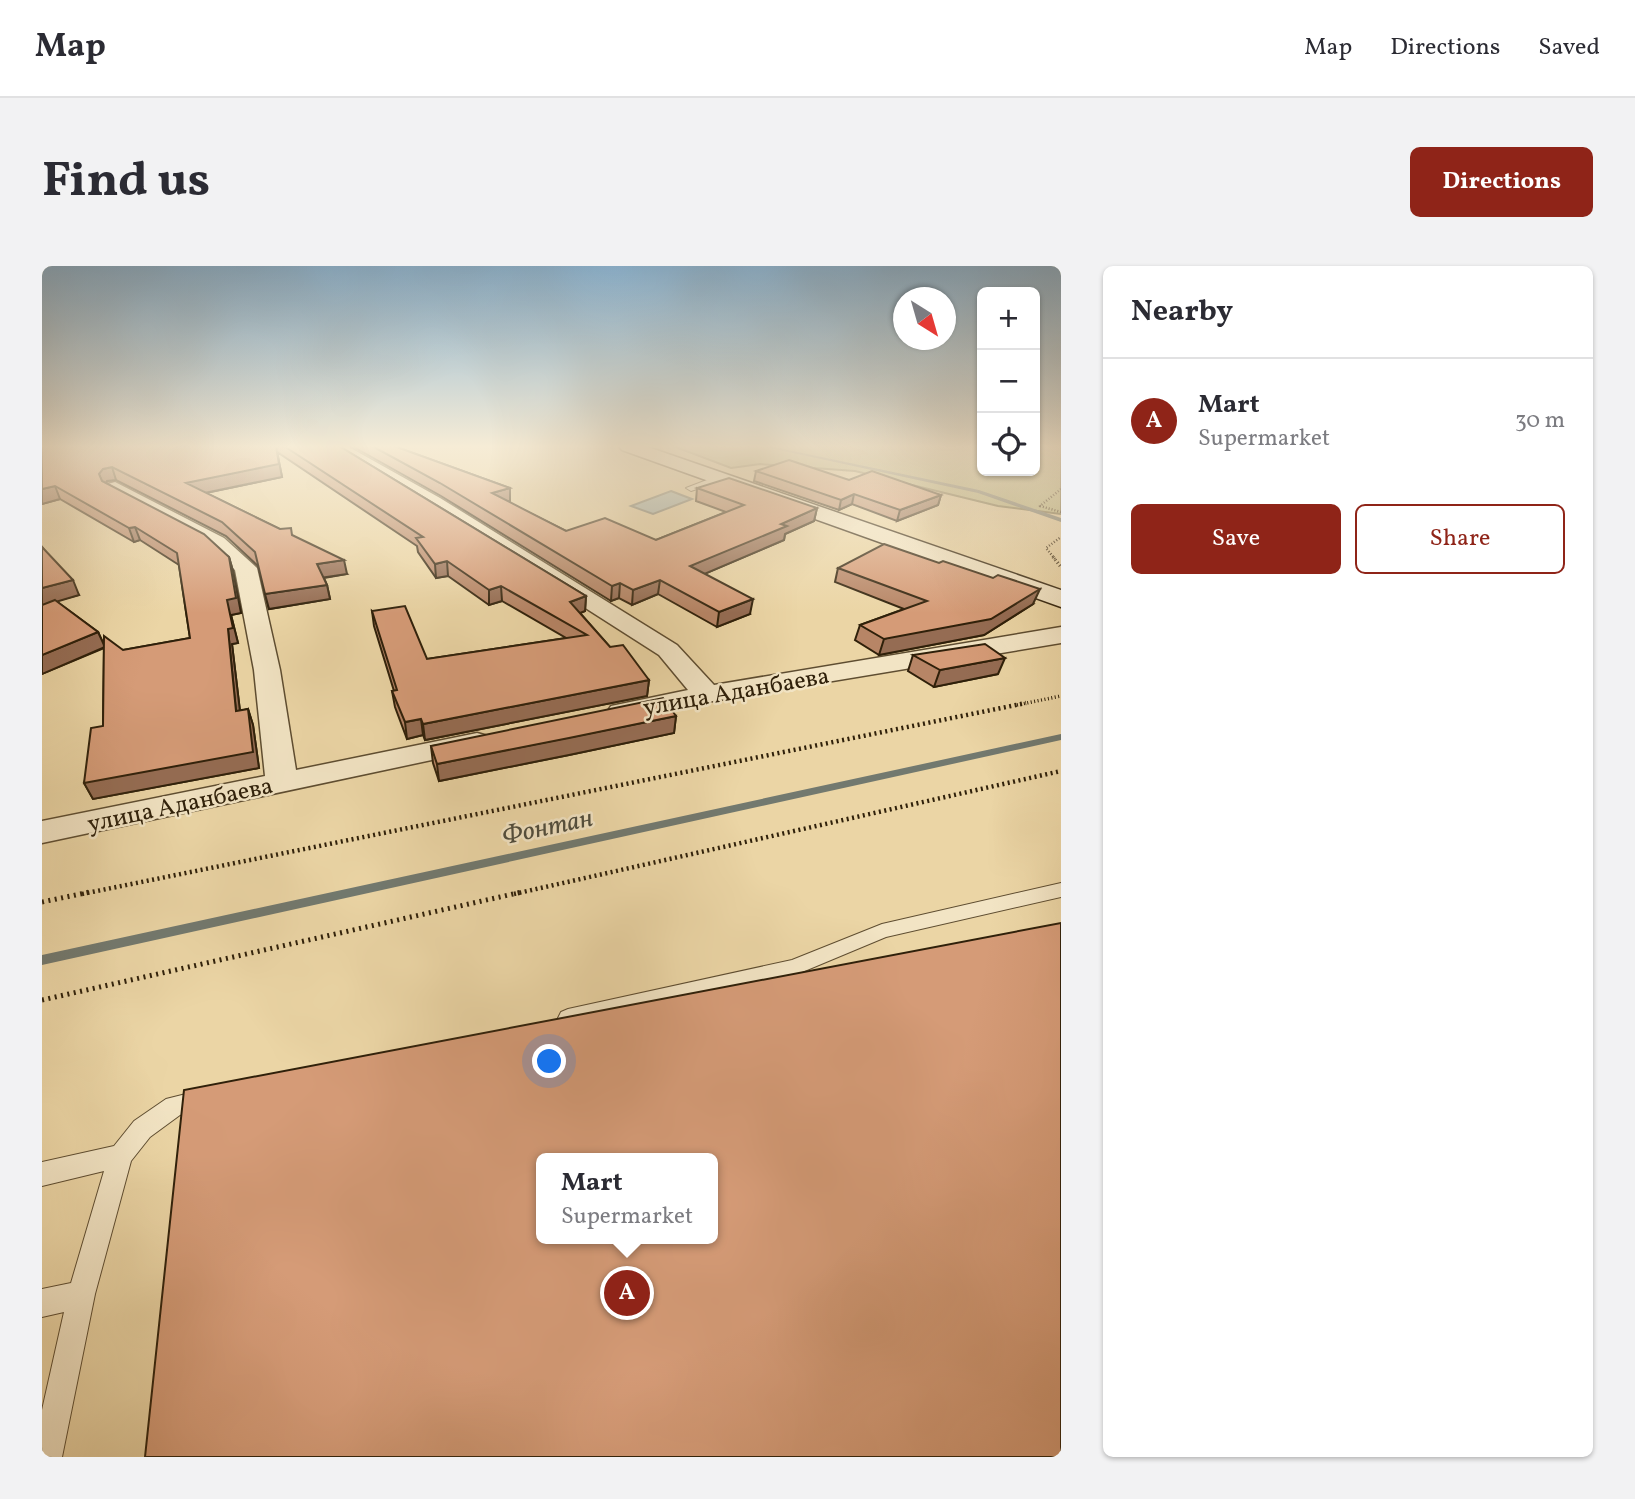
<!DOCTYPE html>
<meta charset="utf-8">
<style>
body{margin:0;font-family:Vollkorn,serif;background:#f2f2f3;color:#2b2b33}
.controls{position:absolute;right:21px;top:21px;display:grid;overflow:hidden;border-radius:10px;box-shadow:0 2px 5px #0004}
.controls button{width:63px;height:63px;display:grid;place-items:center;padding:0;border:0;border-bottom:2px solid #e1e1e2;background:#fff;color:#2b2b33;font:35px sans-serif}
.compass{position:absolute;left:851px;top:21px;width:63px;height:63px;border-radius:50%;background:#fff;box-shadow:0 2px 5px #0004;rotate:143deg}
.you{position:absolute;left:508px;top:796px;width:24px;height:24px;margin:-18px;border:5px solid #fff;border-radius:50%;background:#1a73e8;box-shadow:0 0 0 10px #1a73e833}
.badge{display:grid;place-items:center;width:46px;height:46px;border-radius:50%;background:#8f2418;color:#fff;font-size:23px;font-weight:700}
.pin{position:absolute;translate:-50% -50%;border:4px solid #fff;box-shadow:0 2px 7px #0006}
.popup{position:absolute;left:494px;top:887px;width:182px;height:91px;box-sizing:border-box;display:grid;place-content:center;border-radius:10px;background:#fff;filter:drop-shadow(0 2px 5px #0005);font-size:23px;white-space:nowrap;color:#7c7c81}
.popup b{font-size:26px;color:#2b2b33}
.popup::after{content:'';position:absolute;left:50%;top:100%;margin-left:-14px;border:14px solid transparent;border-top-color:#fff}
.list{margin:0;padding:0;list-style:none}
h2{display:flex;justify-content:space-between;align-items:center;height:91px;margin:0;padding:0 28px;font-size:30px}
h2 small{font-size:23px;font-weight:400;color:#7c7c81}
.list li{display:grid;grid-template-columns:46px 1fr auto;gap:21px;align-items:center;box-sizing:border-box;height:126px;padding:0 28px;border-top:2px solid #e1e1e2}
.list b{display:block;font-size:26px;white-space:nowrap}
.list p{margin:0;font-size:23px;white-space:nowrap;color:#7c7c81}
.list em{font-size:23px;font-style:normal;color:#7c7c81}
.actions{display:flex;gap:14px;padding:21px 28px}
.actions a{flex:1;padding:16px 0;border:2px solid #8f2418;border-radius:10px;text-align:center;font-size:24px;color:#8f2418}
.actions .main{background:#8f2418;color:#fff}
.icon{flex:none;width:38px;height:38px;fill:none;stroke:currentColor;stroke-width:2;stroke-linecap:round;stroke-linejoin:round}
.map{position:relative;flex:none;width:1019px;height:1191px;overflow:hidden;border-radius:10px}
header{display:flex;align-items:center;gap:42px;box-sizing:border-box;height:98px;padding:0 35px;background:#fff;border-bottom:2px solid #e1e1e2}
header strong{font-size:33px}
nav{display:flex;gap:38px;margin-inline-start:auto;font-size:24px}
.intro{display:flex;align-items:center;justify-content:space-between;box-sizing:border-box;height:168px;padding:0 42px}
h1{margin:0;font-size:49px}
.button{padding:18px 32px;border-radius:10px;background:#8f2418;color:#fff;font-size:24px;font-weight:700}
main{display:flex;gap:42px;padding:0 42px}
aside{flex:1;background:#fff;border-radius:10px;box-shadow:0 2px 5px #0004}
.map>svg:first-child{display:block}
</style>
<header>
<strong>Map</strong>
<nav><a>Map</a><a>Directions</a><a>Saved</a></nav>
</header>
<div class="intro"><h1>Find us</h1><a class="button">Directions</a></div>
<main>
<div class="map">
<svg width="1019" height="1191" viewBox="0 0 1019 1191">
<rect width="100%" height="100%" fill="#ebd5a5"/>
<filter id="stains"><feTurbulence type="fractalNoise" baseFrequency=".00286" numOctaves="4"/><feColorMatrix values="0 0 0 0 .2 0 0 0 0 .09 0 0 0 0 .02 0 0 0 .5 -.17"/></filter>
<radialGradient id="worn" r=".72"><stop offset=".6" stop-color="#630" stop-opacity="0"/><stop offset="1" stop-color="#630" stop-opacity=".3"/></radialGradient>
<path fill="#bdbc82" stroke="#766e46" stroke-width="2" d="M631,180h309v25h53v-25h26v68l-63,-8 -143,-35 -95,-7 -29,4z"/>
<path fill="#9eb5b3" stroke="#72796f" stroke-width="2" d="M629,225l21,8 -39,15 -22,-8z"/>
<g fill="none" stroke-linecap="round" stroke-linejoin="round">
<g fill="#72796f" fill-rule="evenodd">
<path d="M719,180h8l210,44 82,28v4l-83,-29z"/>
<path d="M1019,468v6l-1019,225v-10z"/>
</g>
<defs>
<g id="lane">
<path d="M678,209l3,1v4l-32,11 -5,-3z"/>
<path d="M1019,617v14l-175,40 -91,38 -227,52 -7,-3 -3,-6 3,-6 7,-3 224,-49 90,-36z"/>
<path d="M164,823l8,3 3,7 -3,7 -34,9 -30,22 -19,24 -36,133 -33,163h-20v-47l22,-98 -22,5v-28l29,-6 33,-112 -62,15v-24l72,-16 20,-25 32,-22z"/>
</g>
<g id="street">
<path d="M285,180h20l93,52 237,147 37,40 347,-58v16l-354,59 -86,19 -10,-3 -4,-6 4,-6 77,-16 -29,-35 -233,-149z"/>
<path d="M73,216l109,56 33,30 23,102 16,100 181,-37 11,3 4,6 -4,6 -446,95v-22l223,-45 -11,-106 -19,-100 -25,-24 -102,-54 -2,-4 2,-4z"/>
</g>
<path id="secondary" d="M577,180h26l416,144v17l-439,-157z"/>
</defs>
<use href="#lane" stroke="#5e4d31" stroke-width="2"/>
<use href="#street" stroke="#5e4d31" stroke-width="3"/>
<use href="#secondary" stroke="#2f200a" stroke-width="3"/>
<g stroke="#2f200a" stroke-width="2.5" stroke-dasharray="1 2" stroke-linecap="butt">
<path d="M1019,223l-21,17 21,6"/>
<path d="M1013,293l-9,-11 15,-11"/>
</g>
<g stroke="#2f200a" stroke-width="3.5" stroke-dasharray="1 2.5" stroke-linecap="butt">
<path d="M1011,291l8,10"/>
<path d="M975,439l44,-9"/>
</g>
<g stroke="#2f200a" stroke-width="4.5" stroke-dasharray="2 3.5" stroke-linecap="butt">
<path d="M40,628l944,-191"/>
<path d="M472,628l547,-123"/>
</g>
<g stroke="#2f200a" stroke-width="5" stroke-dasharray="2 4.5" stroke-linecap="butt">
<path d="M0,636l48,-10"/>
<path d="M0,734l480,-108"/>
</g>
<use href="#lane" fill="#f2e4c4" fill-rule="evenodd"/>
<use href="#street" fill="#f2e4c4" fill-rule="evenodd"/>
<use href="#secondary" fill="#f2e4c4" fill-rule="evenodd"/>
</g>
<g fill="#b78566" stroke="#2f200a" stroke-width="2">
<path d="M0,180h297l247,150 -1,15 -5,2 30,34 39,33 -2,16 -222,44 -2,-5 -16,4 -12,-32 -3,-16h2l-20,-65 -2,-15 55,48 139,-21 -64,-37 -13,4 -41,-29 -12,2 -18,-26 -1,-6 -140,-94 5,25 -76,16 86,42 55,39 -23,4 3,7 3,14 -61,10 -11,-43 -32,-30 -110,-56 -9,1 -1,2 123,74 4,14 8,42 -10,2 7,28 -6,1 8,67 8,-2 5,16 6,43 -166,31 -9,-16 19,-57 1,-78 -62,26v-127l37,48 -23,6 42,31 6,13 19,5 67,-12 -11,-73 -39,-25 -6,2 -74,-43 -18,5z"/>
<path d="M310,180h42l116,42v13l-2,1 58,29 90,9 70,-28 -30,-11 1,-13 120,20 -3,13 -29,13 -1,6 -80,34 46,40 -33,13 -59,-33 -26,11 -13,-7 -8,3 -170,-105z"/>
<path d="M714,205l93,9 92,15 -3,10 -41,16 -45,-17 -13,6 -85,-29z"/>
<path d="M796,302l195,36 -49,31 -105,20 -24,-15 5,-15 44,-16 -69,-27z"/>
<path d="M871,389l85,19 -64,13 -26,-16z"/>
<path d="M634,450l-2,17 -105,22 -130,26 -6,-18 -2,-17z"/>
</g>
<g fill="#956c53" stroke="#2f200a" stroke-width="2">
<path d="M234,180l6,31 -92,19 -4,-13z"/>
<path d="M70,201l4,13 -9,1 -3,6 -5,-13 4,-5z"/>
<path d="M13,220l5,13 -18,5v-15z"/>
<path d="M468,222v13l-18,5v-13z"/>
<path d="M812,228l-2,10 -13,6 2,-10z"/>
<path d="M899,229l-3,10 -41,16 3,-11z"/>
<path d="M775,242l-3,13 -29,13 -1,6 -96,41 2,-15 91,-42z"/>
<path d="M93,261l5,13 -6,2 -5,-14z"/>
<path d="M187,291l4,14 8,42 -10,2 7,28 -6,1 10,84 -6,-17 -8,-82 -1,-29z"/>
<path d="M302,294l3,14 -27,4 -3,-14z"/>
<path d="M405,295l1,15 -12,2 -1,-14z"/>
<path d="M31,314l6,15 -37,11v-18z"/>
<path d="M618,314l-2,14 -26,11 1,-15z"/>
<path d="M578,317l-1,15 -8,3 1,-15z"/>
<path d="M285,319l3,14 -61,10 -4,-15z"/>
<path d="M459,320l1,15 -13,4v-15z"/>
<path d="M998,323l-7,15 -49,31 -105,20 5,-16z"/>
<path d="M544,330l-1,15 -15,6v-15z"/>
<path d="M711,333l-3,15 -33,13 2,-15z"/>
<path d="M56,366l7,15 -63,27v-19z"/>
<path d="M963,392l-7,16 -64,13 6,-17z"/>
<path d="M607,414l-2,16 -222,44 -2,-16z"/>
<path d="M206,443l5,16 6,43 -166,31 -9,-16z"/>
<path d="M634,450l-2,17 -105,22 -130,26 -2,-17z"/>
<path d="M379,453l2,16 -16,4 -2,-17z"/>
</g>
<g fill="#d59b77" stroke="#2f200a" stroke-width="2" fill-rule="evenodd">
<path d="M0,180h234l3,18 -93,19 94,46 11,-1 1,7 52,25 -27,4 10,21 -62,9 -10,-42 -33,-30 -110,-55 -9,2 -4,5 3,7 102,53 25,23 7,41 -9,2 6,28 -5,1 8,82 12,-2 5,43 -169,31 7,-55 12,-2 1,-90 19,14 67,-12 -13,-85 -42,-26 -6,1 -74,-42 -13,3z"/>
<path d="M242,180h55l247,150 -16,6 40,45 13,-2 26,35 -226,44 -2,-5 -16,3 -13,-31 5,-1 -25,-79 33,-5 22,53 160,-24 -86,-49 -12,4 -42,-29 -12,3 -19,-26 7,-1z"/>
<path d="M330,180h22l116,42 -18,5 74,38 39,-13 51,22 88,-35 -47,-17 32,-10 88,30 -36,16 6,2 -97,40 63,33 -34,13 -59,-32 -27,10 -13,-7 -8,3 -172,-103z"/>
<path d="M747,194l60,20 23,-9 69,24 -41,15 -46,-16 -13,6 -85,-29z"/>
<path d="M842,278l55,19 4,-2 50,17 5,-3 42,14 -49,30 -107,20 -24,-14 67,-24 -89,-33z"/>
<path d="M0,281l31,33 -31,8z"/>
<path d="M13,334l43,32 -56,23v-50z"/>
<path d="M943,378l20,14 -65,12 -27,-15z"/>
<path d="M621,432l13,18 -107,22 -132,26 -6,-18z"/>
<path d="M1019,657v534h-916l39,-367zM499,892h172v81h-172z"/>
</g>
<linearGradient id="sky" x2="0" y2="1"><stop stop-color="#8ab4d3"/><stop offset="0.52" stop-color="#f6ecd6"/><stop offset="1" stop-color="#f6ecd6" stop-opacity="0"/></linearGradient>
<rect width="1019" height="347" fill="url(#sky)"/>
<g text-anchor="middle" stroke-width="5" stroke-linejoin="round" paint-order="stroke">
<g font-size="24" fill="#2f200a" stroke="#f2e4c4">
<text transform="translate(694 425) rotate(-10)" y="8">улица Аданбаева</text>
<text transform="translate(138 538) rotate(-12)" y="8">улица Аданбаева</text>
</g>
<g font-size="26" font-style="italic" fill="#504d3d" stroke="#f2e4c4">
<text transform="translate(505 560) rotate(-12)" y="9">Фонтан</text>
</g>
</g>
<rect width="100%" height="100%" filter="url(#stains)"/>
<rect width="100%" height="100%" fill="url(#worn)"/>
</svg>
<div class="controls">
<button>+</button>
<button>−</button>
<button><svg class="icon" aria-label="locate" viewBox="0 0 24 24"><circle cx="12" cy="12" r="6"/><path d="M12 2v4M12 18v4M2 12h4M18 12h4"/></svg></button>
</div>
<svg class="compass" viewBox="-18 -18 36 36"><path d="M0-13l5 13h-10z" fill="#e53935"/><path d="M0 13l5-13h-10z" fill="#7c7c81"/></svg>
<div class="you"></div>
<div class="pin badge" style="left:585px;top:1027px">A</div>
<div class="popup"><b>Mart</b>Supermarket</div>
</div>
<aside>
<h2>Nearby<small></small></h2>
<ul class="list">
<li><span class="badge">A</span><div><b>Mart</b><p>Supermarket</p></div><em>30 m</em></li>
</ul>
<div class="actions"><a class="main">Save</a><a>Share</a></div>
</aside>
</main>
